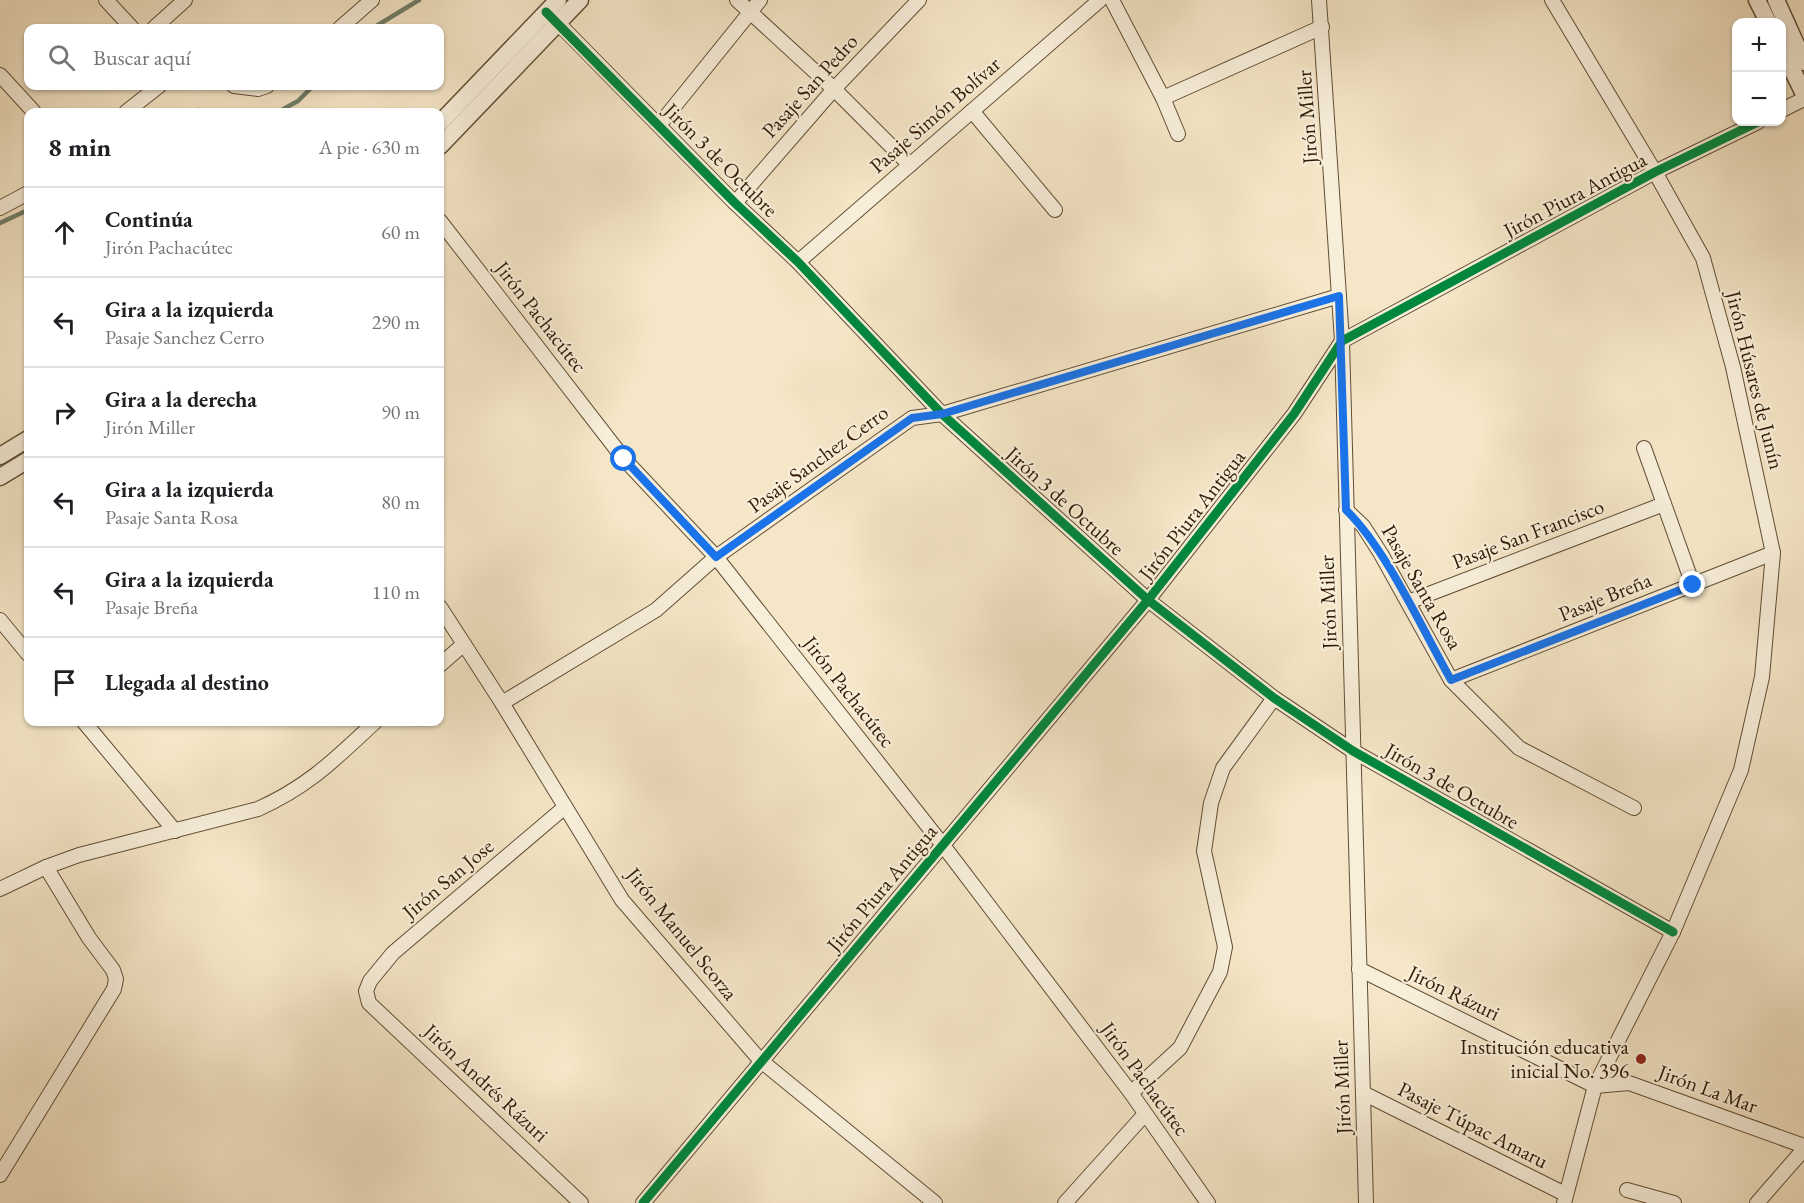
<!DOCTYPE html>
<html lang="es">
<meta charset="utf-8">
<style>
body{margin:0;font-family:"EB Garamond",serif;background:#f6f6f6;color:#202124}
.controls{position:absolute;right:18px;top:18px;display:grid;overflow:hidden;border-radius:12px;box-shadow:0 2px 4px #0004}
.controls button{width:54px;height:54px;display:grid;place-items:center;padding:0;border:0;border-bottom:2px solid #e0e0e0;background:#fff;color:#202124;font:30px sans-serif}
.stop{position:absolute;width:18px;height:18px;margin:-14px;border:4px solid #1a73e8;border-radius:50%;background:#fff}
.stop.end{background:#1a73e8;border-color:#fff;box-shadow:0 2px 6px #0008}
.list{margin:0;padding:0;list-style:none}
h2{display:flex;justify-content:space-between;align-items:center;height:78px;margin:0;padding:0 24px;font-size:26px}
h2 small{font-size:20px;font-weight:400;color:#757577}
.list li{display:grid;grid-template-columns:39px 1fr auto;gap:18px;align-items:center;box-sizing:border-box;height:90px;padding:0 24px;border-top:2px solid #e0e0e0}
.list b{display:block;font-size:22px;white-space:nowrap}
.list p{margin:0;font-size:20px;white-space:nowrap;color:#757577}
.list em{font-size:20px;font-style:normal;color:#757577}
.icon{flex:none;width:33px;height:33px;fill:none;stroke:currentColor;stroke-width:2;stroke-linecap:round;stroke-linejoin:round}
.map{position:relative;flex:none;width:1804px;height:1203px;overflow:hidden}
.search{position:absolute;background:#fff;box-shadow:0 2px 4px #0004;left:24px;top:24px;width:420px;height:66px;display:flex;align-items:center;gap:15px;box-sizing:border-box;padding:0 21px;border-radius:12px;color:#757577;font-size:22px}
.panel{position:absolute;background:#fff;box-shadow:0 2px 4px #0004;left:24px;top:108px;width:420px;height:618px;border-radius:12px}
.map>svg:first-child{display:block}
</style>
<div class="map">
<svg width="1804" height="1203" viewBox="0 0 1804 1203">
<rect width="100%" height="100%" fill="#f5e6c7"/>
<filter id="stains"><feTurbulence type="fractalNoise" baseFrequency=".00333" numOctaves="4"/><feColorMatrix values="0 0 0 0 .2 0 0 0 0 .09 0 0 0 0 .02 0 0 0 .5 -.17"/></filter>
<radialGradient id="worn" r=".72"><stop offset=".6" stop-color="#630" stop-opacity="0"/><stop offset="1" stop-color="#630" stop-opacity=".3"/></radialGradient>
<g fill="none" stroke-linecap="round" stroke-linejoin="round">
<g stroke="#717e6a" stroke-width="4.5">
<path d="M373,28l46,-28"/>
<path d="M185,112l14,-2 27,2"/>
<path d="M278,112l20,-11 15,-15"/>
<path d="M0,223l28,-13"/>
</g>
<defs>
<g id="minor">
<path d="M106,0l26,28"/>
<path d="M737,0l97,89 76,76"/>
<path d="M1112,0l51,98 15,36"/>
<path d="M1319,0l23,341 24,862"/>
<path d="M1552,0l103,172 48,86 30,109 40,186 -11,124 -21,93 -68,162 -78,154 -31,117"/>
<path d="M552,17l183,186 63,59 144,152 206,186 126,98 79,53 320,181"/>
<path d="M154,28l31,-28"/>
<path d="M340,28l32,-28"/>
<path d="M0,75l34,37"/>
<path d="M234,86l24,3 9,-3"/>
<path d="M1163,98l159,-71"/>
<path d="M1782,110l22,-11"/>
<path d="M972,111l83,99"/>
<path d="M126,112l33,-26"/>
<path d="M660,124l100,-124"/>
<path d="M735,203l99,-114 85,-89"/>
<path d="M0,208l28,-15"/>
<path d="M440,221l184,238 92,98 226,287 189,249 77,110"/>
<path d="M798,262l302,-262"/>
<path d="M1644,448l49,137"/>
<path d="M1346,510l17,16 18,28 70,126 68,68 115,60"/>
<path d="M1408,602l256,-98"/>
<path d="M440,607l62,96 120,197 138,160 175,143"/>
<path d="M0,620l28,34"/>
<path d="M440,665l24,-21"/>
<path d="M1451,680l322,-127"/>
<path d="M502,703l154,-93 60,-53 196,-139 30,-4 397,-118"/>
<path d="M84,722l91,109"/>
<path d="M565,807l-172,146 -23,28 -4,10 3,12 212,200"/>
<path d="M0,889l46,-22 33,-12 179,-46c51,-23 76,-49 117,-87"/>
<path d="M1359,969l236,117 34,-3 175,63"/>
<path d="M1131,1093l49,-45 40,-76 5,-25 -21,-96 7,-48 12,-35 51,-70"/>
<path d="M1363,1093l202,101"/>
<path d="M0,1175l114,-186 2,-10 -3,-9 -24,-32 -43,-71"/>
<path d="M1627,1190l47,13"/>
<path d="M643,1203l505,-603 146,-186 48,-73 313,-169 103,-50"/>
<path d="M1065,1203l80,-89"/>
<path d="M1757,1203l47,-54"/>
</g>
<g id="tertiary">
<path d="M1757,0l11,22"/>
<path d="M1776,0l28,62"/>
<path d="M1782,49l22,45"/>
<path d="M440,123l118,-123"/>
<path d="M440,146l140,-146"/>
<path d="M0,456l28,-17"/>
<path d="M0,477l28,-17"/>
</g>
</defs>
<use href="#minor" stroke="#614e34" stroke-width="16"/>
<use href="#tertiary" stroke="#614e34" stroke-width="19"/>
<use href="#minor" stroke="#f8efdb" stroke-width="14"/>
<use href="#tertiary" stroke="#f8efdb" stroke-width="16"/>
<defs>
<g id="cycleway">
<path d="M546,12l189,191 63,59 144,152 206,186 126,98 79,53 320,181"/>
<path d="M643,1203l505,-603 146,-186 48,-73 313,-169 103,-50"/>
</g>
</defs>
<use href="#cycleway" stroke="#f8efdb" stroke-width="13"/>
<use href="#cycleway" stroke="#00873e" stroke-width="9"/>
</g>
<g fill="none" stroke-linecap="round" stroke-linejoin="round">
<path stroke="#1a73e8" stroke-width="8" d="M624,459l92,98 196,-139 30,-4 397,-118 7,214c41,40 76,119 105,170l242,-95"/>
</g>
<circle fill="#8f2418" stroke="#f8efdb" stroke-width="2" cx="1641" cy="1059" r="6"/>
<g text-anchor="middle" stroke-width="4.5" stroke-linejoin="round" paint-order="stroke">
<g font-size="21" fill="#301b03" stroke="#f8efdb">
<text transform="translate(810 86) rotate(-48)" y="7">Pasaje San Pedro</text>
<text transform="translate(935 115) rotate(-41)" y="7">Pasaje Simón Bolívar</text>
<text transform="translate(1307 117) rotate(-94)" y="7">Jirón Miller</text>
<text transform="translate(721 160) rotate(45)" y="7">Jirón 3 de Octubre</text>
<text transform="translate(1575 195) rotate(-28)" y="7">Jirón Piura Antigua</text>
<text transform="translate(541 317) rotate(52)" y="7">Jirón Pachacútec</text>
<text transform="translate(1755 380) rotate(76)" y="7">Jirón Húsares de Junín</text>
<text transform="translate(818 459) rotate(-36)" y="7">Pasaje Sanchez Cerro</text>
<text transform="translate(1065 501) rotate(42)" y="7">Jirón 3 de Octubre</text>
<text transform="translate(1192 515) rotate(-52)" y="7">Jirón Piura Antigua</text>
<text transform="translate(1528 534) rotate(-21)" y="7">Pasaje San Francisco</text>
<text transform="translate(1422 587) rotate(60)" y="7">Pasaje Santa Rosa</text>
<text transform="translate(1605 597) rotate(-22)" y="7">Pasaje Breña</text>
<text transform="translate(1328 602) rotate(-92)" y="7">Jirón Miller</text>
<text transform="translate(849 692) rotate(52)" y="7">Jirón Pachacútec</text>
<text transform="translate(1452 786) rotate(30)" y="7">Jirón 3 de Octubre</text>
<text transform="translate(448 879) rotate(-40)" y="7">Jirón San Jose</text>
<text transform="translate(882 888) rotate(-50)" y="7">Jirón Piura Antigua</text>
<text transform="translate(682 934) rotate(51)" y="7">Jirón Manuel Scorza</text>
<text transform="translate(1454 993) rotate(26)" y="7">Jirón Rázuri</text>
<text transform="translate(1145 1079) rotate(54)" y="7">Jirón Pachacútec</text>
<text transform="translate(486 1083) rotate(43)" y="7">Jirón Andrés Rázuri</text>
<text transform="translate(1342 1087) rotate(-92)" y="7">Jirón Miller</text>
<text transform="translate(1708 1089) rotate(20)" y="7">Jirón La Mar</text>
<text transform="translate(1473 1125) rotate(27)" y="7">Pasaje Túpac Amaru</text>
</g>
<g font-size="21" fill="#301b03" stroke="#f8efdb" text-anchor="end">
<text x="1629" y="1054">Institución educativa<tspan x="1629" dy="24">inicial No. 396</tspan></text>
</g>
</g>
<rect width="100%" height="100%" filter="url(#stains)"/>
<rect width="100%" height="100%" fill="url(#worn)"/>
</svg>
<div class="controls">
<button>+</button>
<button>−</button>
</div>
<div class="stop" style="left:624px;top:459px"></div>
<div class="stop end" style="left:1693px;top:585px"></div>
<div class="search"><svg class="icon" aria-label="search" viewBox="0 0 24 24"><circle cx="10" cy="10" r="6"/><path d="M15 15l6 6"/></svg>Buscar aquí</div>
<section class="panel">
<h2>8 min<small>A pie · 630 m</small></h2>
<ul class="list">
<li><svg class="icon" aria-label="ahead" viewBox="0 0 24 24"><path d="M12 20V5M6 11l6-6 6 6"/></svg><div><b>Continúa</b><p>Jirón Pachacútec</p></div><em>60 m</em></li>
<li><svg class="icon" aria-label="left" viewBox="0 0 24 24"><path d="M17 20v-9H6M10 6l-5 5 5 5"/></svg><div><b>Gira a la izquierda</b><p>Pasaje Sanchez Cerro</p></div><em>290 m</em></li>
<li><svg class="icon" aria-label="right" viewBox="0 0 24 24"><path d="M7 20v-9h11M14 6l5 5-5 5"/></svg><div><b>Gira a la derecha</b><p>Jirón Miller</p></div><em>90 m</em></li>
<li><svg class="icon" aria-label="left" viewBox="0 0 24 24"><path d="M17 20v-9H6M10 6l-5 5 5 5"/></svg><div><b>Gira a la izquierda</b><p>Pasaje Santa Rosa</p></div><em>80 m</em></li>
<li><svg class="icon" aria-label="left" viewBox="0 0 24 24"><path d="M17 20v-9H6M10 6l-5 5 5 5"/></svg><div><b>Gira a la izquierda</b><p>Pasaje Breña</p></div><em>110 m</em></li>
<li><svg class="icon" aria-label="arrive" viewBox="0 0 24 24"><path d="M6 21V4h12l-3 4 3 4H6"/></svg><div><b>Llegada al destino</b></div></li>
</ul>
</section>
</div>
